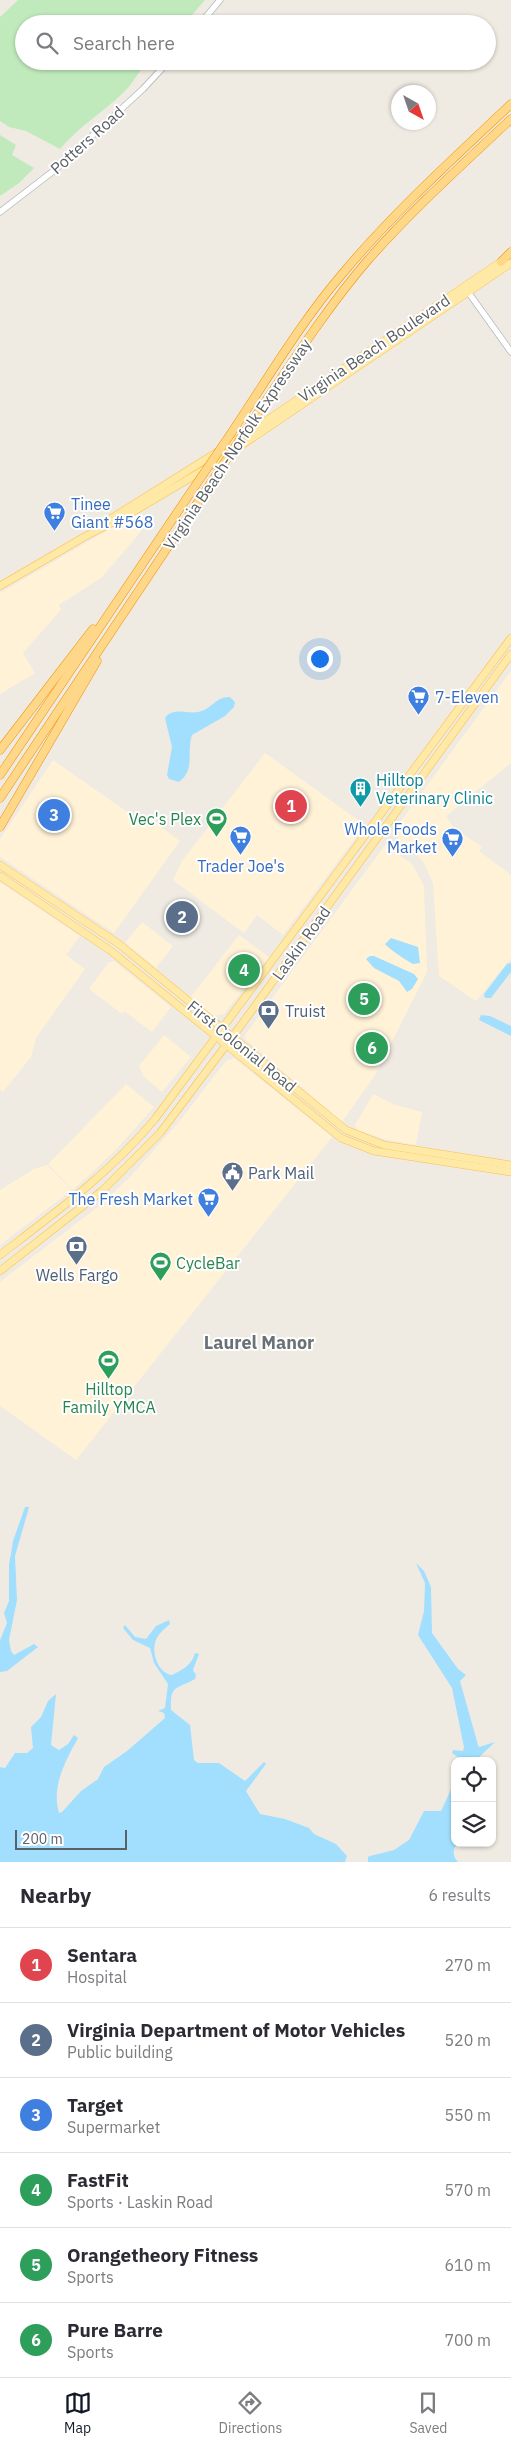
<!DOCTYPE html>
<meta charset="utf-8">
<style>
body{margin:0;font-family:"IBM Plex Sans",sans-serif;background:#f2f2f3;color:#2b2b33}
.controls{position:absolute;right:15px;bottom:15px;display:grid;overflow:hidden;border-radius:10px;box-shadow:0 1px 4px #0004}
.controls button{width:45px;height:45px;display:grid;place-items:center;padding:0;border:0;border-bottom:1px solid #e1e1e2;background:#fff;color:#2b2b33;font:25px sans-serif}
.compass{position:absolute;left:391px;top:85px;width:45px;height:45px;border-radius:50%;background:#fff;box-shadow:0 1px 4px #0004;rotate:140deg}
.scale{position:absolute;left:15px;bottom:12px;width:112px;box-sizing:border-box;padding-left:5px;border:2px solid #5a6065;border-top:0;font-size:14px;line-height:18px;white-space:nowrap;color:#5a6065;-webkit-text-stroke:4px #fff;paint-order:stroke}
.you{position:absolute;left:319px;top:658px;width:18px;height:18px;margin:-12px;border:4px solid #fff;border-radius:50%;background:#1a73e8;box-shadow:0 0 0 8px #1a73e833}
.badge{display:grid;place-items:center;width:32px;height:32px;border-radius:50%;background:#111827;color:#fff;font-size:16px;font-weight:700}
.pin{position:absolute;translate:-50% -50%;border:2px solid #fff;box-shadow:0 1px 5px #0006}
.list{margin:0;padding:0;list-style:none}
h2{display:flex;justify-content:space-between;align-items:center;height:65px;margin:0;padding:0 20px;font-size:21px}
h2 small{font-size:16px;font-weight:400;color:#7c7c81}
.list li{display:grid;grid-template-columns:32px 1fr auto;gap:15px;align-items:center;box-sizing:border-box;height:75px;padding:0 20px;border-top:1px solid #e1e1e2}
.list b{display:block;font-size:19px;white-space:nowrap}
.list p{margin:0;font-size:16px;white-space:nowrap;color:#7c7c81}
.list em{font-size:16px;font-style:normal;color:#7c7c81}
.icon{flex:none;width:28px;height:28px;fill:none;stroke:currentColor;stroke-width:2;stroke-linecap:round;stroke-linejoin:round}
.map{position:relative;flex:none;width:511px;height:1862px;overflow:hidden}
.search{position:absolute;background:#fff;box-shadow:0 1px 4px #0004;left:15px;right:15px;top:15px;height:55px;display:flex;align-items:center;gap:12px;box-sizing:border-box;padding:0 18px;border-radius:28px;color:#7c7c81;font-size:19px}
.sheet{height:515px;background:#fff}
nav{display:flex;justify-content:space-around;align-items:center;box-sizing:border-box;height:70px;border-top:1px solid #e1e1e2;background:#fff;font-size:14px;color:#7c7c81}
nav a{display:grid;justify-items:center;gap:2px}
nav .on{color:#111827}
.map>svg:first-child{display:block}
</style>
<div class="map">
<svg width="511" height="1862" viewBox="0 0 511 1862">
<rect width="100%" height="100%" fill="#efebe2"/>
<g fill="#fff2d7">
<path d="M137,513l11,9 -14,18 -33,38 -42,27 2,5 -38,43 12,20 -35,21v-101z"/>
<path d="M511,671v92l-65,53 7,11 29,20 -3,4 32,24v83l-35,43 -37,-25 -6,-93 -10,-22 -31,-28z"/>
<path d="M265,753l100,72 -82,110 -26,-20 -13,18 -71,-53 9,-19z"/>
<path d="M53,760l90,63 5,-6 32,24 -66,92 -114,-76v-18z"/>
<path d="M385,845l27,19 12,22 3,86 -52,103 -33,47 -96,-82 -1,-5z"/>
<path d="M0,882l80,54 -14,19 19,14 -49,69 -5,19 -28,35 -3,-2z"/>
<path d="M142,922l31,24 -17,22 -31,-25z"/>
<path d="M239,935l30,22 -45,57 -11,2 -23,-18z"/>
<path d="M114,961l57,46 -19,25 -28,-21 -2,3 -33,-25 20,-27z"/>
<path d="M164,1035l27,22 -29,35 -18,-15 -5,-11z"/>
<path d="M234,1058l98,79 -256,323 -76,-54v-124l99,-76 32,-30 47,-53 48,-62z"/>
<path d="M126,1084l28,23 -41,46 -40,37 -25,-26z"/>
<path d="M373,1094l22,11 27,7 -6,33 -32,-6 -27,-9 -2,-5z"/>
<path d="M47,1165l25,25 -72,55v-55l34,-21z"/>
</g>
<g fill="#c0eabc">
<path d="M18,0h187l-21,24h-160v37h126c-11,8 -15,20 -25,30 -21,21 -46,35 -65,58l-34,-18 -17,-4 -9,-6v-104z"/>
<path d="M0,135l16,10 -4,10 22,13 -15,15 -19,13z"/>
</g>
<g fill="#a2dfff">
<path d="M230,697l5,5 -1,5 -9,9 -33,19c-6,17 4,34 -13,47l-10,-3 -2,-4 5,-28 -7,-29c8,-11 21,-4 33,-6 13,-2 18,-16 32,-15z"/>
<path d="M391,938l27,9 2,16 -7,1c-6,-3 -24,-15 -28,-20z"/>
<path d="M370,956h4l40,18 4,5 -6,10 -5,3 -8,-11 -25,-13 -8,-9z"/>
<path d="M511,963v9l-20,26h-6l-1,-4 23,-30z"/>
<path d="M481,1015l9,1 21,10v10l-32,-16z"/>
<path d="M25,1507h4l-1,4 -13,45 2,44 -8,40 2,11 3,4 20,-11 4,3 -31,24 -7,1v-32l7,-17 -3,-10 5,-12v-36l4,-24z"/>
<path d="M416,1563l8,8 7,16 1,46 26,36 8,6 -6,6 18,64 1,2 16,-5 -20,19h-12l-11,-8 1,-3 10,1 1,-4 -12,-59 -34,-53 6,-24 1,-28z"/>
<path d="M169,1620l1,4c-6,5 -13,11 -15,19 -3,12 4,30 17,32 10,-5 20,-10 23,-22l4,1 -6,16 3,5 -1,4c-20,11 -25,6 -24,31l19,15 4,35 4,3h21l26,18 19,-19 2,2 -20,27 14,23 25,5 24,9 5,6 22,10 11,12 -2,6h-345v-95l5,1 10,-15h12l6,-5 -2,-21 10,-10 7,-16 8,-7 -5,51 8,5 9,-6 6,-9 4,3c-12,22 -27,48 -19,75l3,-1 19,-21 17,-12 6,-12 23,-16 38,-33 -1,-5 -6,-2 7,-3 3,-24 -14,-21 -4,-15 -17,-8 -10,-12 2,-3 10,12 11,2 10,-13z"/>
<path d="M455,1781v62h2c-4,8 -5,12 1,19h-90v-5l2,-1 24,-6 15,-10 15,-29h17z"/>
</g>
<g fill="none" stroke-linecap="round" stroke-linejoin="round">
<defs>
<g id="minor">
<path d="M200,24l20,-24"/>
<path d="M0,212l56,-43 87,-80 26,-28"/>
<path d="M466,289l45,63"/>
</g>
<g id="major">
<path d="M96,528l158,-99 251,-170"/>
<path d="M0,586l84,-49 49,-25 84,-50 294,-199"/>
<path d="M0,865l119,79 227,186 38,15 127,20"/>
<path d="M0,876l111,75 230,187 33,13 137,21"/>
<path d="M0,1255c55,-42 110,-82 155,-136l356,-481"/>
<path d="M0,1271l102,-80 58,-58 79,-105 272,-374"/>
</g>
<g id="highway">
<path d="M501,262l10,-10"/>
<path d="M255,417c36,-53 71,-108 113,-157 44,-50 94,-95 143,-141"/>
<path d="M232,432c36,-54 69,-110 111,-159 51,-61 110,-114 168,-169"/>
<path d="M0,750l93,-121"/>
<path d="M0,775l191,-283"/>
<path d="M0,798l214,-320"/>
<path d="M0,827l97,-166"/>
</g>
</defs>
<use href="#minor" stroke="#b5b9be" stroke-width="7"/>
<use href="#major" stroke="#ffbd4b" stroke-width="8"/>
<use href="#highway" stroke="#f19100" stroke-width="9"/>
<use href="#minor" stroke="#fff" stroke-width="5.5"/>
<use href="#major" stroke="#ffe9a7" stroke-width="7"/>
<use href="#highway" stroke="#ffd789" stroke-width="8"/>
<defs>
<g id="highway-bridge">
<path d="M214,478l41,-61"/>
<path d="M191,492l41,-60"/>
</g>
</defs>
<use href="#highway-bridge" stroke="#f19100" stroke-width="9" stroke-linecap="butt"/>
<use href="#highway-bridge" stroke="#ffd789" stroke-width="8"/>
</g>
<defs>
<symbol id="supermarket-pin" viewBox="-11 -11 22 30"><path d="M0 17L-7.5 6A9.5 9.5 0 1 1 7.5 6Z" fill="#3f7fe0" stroke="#fff"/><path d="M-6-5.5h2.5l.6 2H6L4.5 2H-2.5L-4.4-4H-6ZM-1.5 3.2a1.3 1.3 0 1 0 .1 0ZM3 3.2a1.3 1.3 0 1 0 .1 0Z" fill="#fff"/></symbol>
<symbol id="building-pin" viewBox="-11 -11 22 30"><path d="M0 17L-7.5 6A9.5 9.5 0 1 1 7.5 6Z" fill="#0f9aa8" stroke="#fff"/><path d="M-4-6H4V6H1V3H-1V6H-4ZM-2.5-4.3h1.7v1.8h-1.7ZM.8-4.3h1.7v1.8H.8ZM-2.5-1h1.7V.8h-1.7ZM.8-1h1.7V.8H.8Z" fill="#fff"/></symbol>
<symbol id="stadium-pin" viewBox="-11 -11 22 30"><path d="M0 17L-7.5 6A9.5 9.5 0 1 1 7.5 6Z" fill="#2e9e5b" stroke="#fff"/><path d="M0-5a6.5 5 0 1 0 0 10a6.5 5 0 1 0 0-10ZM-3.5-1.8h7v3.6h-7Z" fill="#fff"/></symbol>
<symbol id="bank-pin" viewBox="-11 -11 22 30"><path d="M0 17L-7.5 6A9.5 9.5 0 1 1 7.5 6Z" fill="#5c6f8a" stroke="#fff"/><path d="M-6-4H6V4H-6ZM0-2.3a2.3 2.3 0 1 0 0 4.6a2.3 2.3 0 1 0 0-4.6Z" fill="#fff"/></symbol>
<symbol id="civic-pin" viewBox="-11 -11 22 30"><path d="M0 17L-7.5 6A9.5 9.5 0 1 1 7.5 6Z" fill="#5c6f8a" stroke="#fff"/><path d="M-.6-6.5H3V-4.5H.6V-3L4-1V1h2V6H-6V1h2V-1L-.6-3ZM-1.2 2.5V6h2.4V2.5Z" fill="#fff"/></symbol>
</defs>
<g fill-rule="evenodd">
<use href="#supermarket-pin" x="42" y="500" width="25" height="34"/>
<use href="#supermarket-pin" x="406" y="684" width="25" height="34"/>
<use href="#building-pin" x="348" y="776" width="25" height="34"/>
<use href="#stadium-pin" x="204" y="806" width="25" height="34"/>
<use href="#supermarket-pin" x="228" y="824" width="25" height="34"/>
<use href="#supermarket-pin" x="440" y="826" width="25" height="34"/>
<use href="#bank-pin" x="256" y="998" width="25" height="34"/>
<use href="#civic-pin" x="220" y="1160" width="25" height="34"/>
<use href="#supermarket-pin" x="196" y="1186" width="25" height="34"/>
<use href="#bank-pin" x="64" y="1234" width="25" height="34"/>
<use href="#stadium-pin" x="148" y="1250" width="25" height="34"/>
<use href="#stadium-pin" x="96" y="1348" width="25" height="34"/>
</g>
<g text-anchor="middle" stroke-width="4" stroke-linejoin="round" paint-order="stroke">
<g font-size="16" fill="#5a6065" stroke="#fff">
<text transform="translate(87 140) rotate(-42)" y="6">Potters Road</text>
<text transform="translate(374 348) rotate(-34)" y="6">Virginia Beach Boulevard</text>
<text transform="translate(237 444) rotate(-56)" y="6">Virginia Beach-Norfolk Expressway</text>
<text transform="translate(301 943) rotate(-54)" y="6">Laskin Road</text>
<text transform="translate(242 1046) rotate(39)" y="6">First Colonial Road</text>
</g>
<g font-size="16" fill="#366cbe" stroke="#fff" text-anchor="start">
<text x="71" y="510">Tinee<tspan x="71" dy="18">Giant #568</tspan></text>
<text x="435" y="703">7-Eleven</text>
<text x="437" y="835" text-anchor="end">Whole Foods<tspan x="437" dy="18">Market</tspan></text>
<text x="241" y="872" text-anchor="middle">Trader Joe's</text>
<text x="193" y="1205" text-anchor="end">The Fresh Market</text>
</g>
<g font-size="16" fill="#0d838f" stroke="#fff" text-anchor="start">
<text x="376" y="786">Hilltop<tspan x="376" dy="18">Veterinary Clinic</tspan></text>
</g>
<g font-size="16" fill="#27864d" stroke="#fff" text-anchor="end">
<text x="201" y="825">Vec's Plex</text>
<text x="176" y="1269" text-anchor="start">CycleBar</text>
<text x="109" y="1395" text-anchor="middle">Hilltop<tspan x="109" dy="18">Family YMCA</tspan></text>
</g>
<g font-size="16" fill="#4e5e75" stroke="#fff" text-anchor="start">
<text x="285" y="1017">Truist</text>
<text x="248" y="1179">Park Mail</text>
<text x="77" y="1281" text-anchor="middle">Wells Fargo</text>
</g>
<g font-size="18" font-weight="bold" fill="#6b7277" stroke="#fff">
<text x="259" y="1349">Laurel Manor</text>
</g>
</g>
</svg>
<div class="controls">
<button><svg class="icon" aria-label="locate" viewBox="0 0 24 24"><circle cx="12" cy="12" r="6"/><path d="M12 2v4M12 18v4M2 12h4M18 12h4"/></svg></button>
<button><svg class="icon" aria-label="layers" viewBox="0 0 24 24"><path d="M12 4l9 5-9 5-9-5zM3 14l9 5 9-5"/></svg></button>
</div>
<svg class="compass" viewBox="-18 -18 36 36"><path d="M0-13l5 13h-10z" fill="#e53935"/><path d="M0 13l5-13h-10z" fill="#7c7c81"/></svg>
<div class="scale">200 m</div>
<div class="you"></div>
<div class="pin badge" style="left:291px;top:806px;background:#e0444e">1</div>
<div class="pin badge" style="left:182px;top:917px;background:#5c6f8a">2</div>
<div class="pin badge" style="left:54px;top:815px;background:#3f7fe0">3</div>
<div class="pin badge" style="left:244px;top:970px;background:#2e9e5b">4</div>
<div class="pin badge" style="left:364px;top:999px;background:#2e9e5b">5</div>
<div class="pin badge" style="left:372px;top:1048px;background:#2e9e5b">6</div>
<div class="search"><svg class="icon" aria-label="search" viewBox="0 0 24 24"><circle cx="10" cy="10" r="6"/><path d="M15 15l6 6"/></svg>Search here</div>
</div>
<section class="sheet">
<h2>Nearby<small>6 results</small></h2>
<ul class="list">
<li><span class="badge" style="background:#e0444e">1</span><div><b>Sentara</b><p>Hospital</p></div><em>270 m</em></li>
<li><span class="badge" style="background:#5c6f8a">2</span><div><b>Virginia Department of Motor Vehicles</b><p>Public building</p></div><em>520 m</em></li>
<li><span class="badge" style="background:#3f7fe0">3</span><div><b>Target</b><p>Supermarket</p></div><em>550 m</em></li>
<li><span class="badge" style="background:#2e9e5b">4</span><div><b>FastFit</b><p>Sports · Laskin Road</p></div><em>570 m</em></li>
<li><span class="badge" style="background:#2e9e5b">5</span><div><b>Orangetheory Fitness</b><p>Sports</p></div><em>610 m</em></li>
<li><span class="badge" style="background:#2e9e5b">6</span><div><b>Pure Barre</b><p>Sports</p></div><em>700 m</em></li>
</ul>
</section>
<nav>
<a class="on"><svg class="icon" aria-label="map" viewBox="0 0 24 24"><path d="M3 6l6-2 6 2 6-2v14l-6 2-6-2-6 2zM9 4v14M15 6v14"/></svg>Map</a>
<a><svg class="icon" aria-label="directions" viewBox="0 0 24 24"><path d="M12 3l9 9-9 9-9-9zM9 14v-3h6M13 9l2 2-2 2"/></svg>Directions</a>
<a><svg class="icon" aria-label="saved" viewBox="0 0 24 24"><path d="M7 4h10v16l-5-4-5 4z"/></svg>Saved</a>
</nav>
